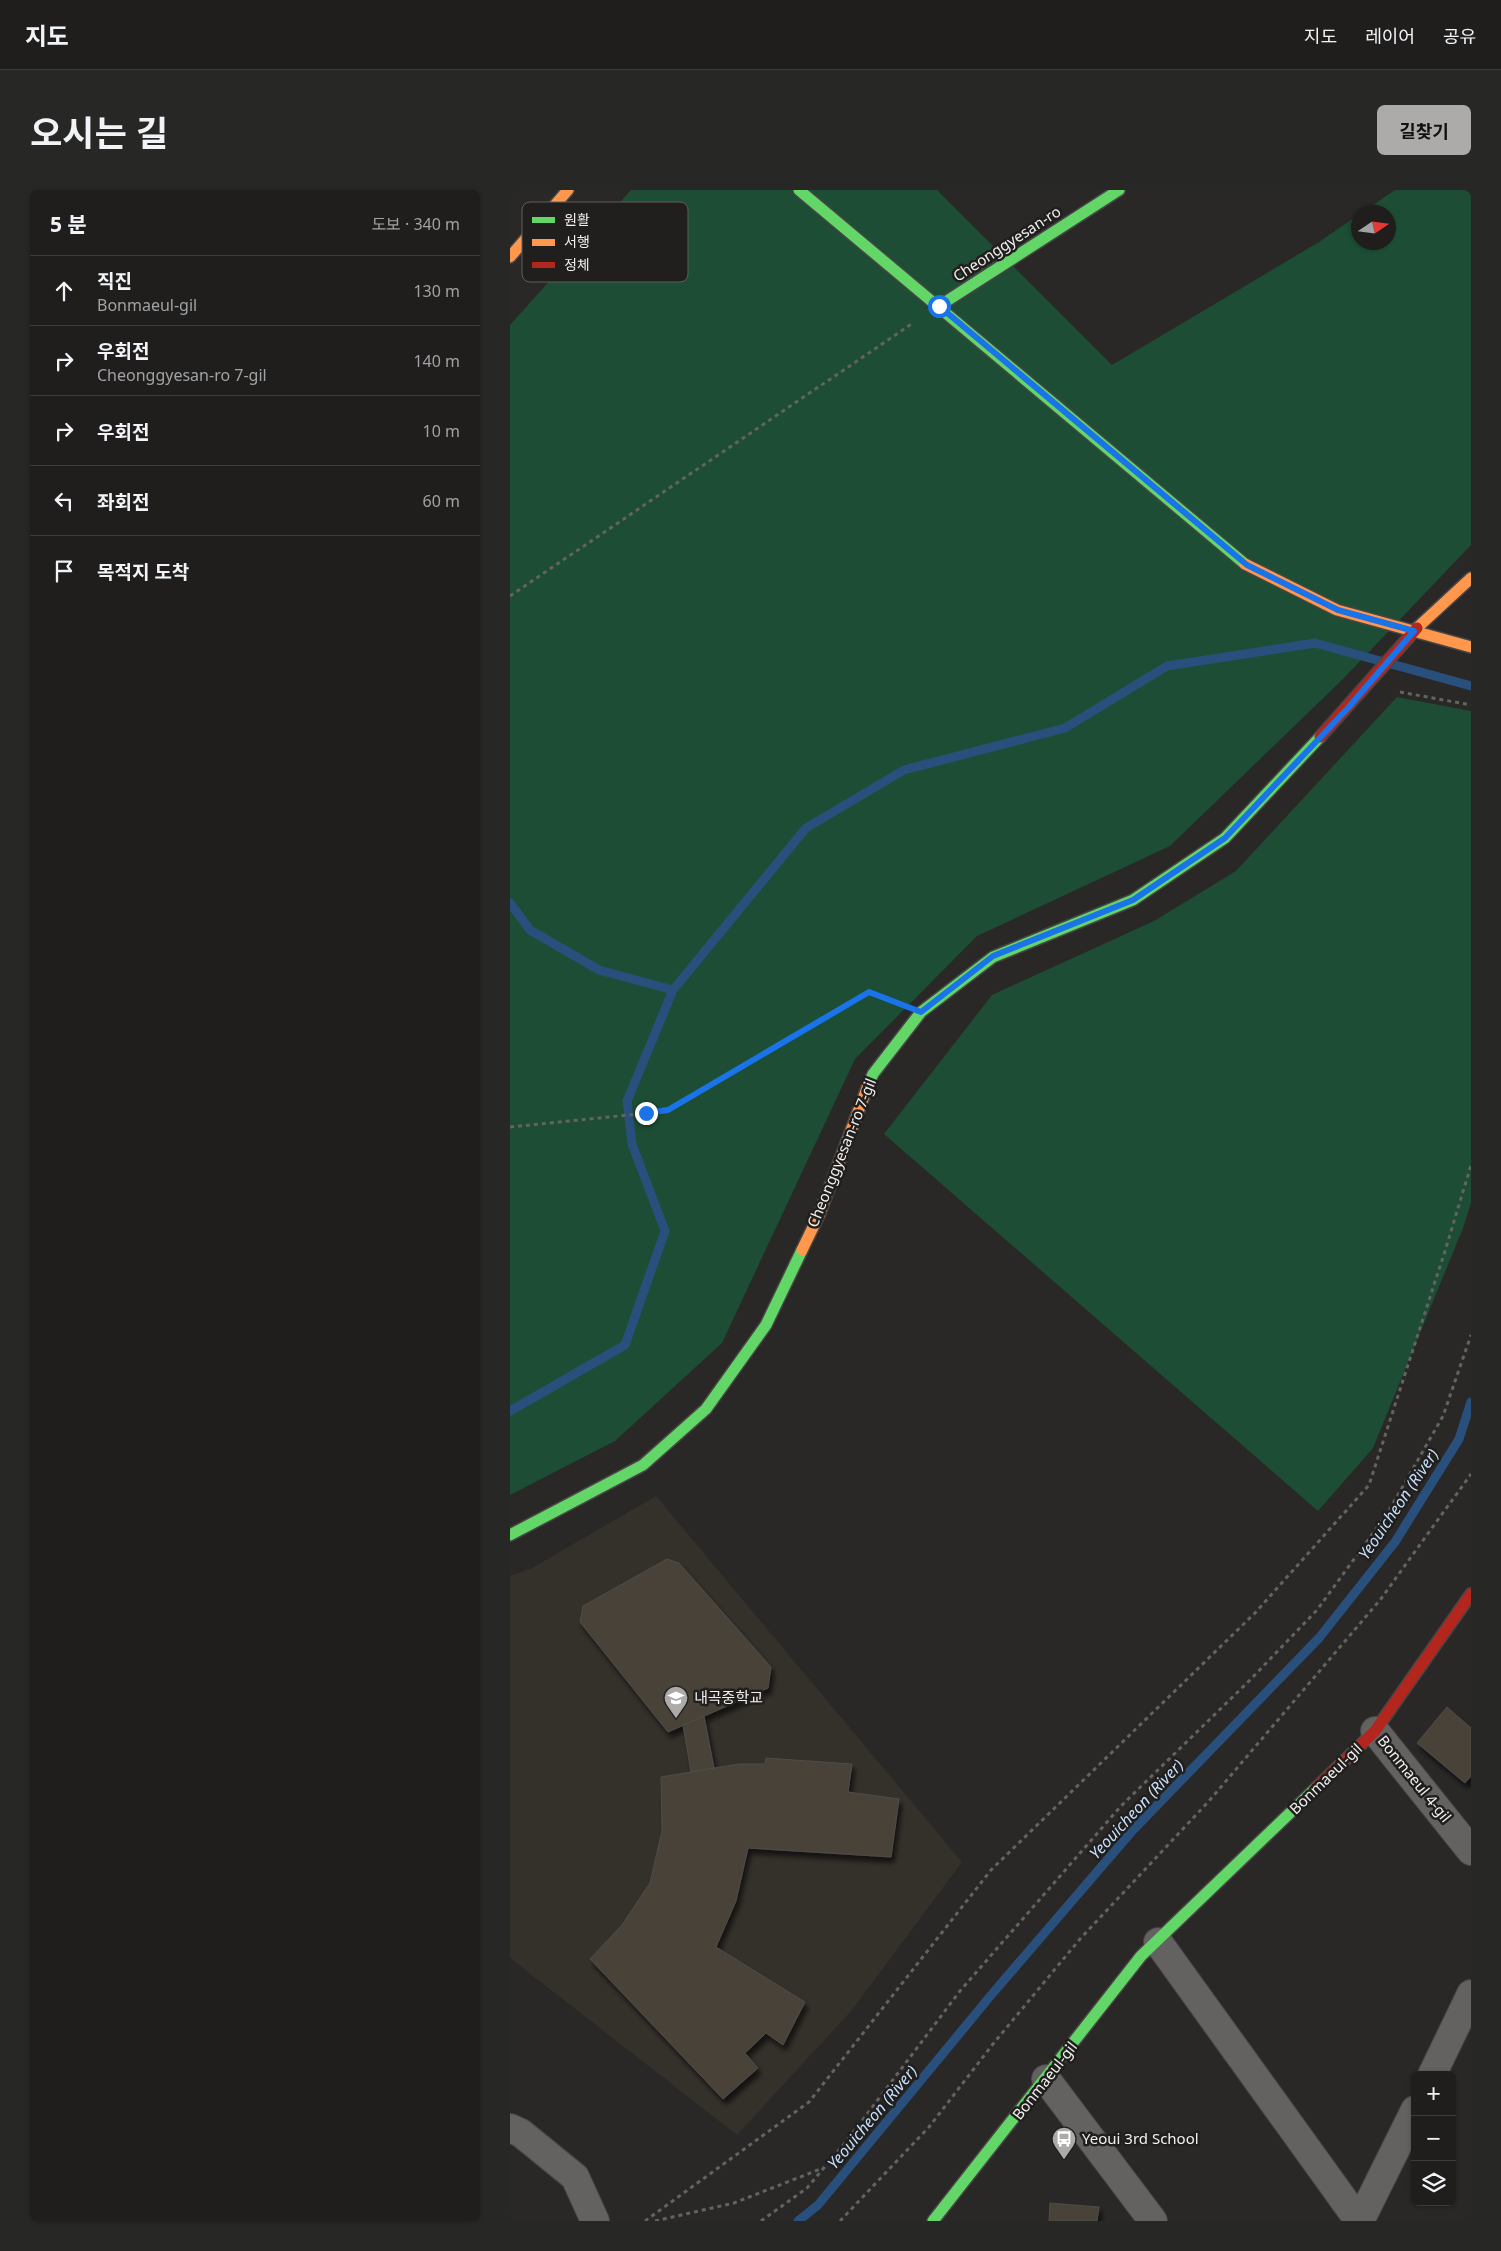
<!DOCTYPE html>
<html lang="ko">
<meta charset="utf-8">
<style>
body{margin:0;font-family:"Noto Sans","Noto Sans KR",sans-serif;background:#272726;color:#f1f3f6}
.controls{position:absolute;right:15px;bottom:15px;display:grid;overflow:hidden;border-radius:8px;box-shadow:0 1px 4px #0004}
.controls button{width:45px;height:45px;display:grid;place-items:center;padding:0;border:0;border-bottom:1px solid #3c3c3b;background:#1f1e1d;color:#f1f3f6;font:25px sans-serif}
.compass{position:absolute;left:841px;top:15px;width:45px;height:45px;border-radius:50%;background:#1f1e1d;box-shadow:0 1px 4px #0004;rotate:77deg}
.stop{position:absolute;width:15px;height:15px;margin:-11px;border:4px solid #1a73e8;border-radius:50%;background:#fff}
.stop.end{background:#1a73e8;border-color:#fff;box-shadow:0 1px 5px #0008}
.list{margin:0;padding:0;list-style:none}
h2{display:flex;justify-content:space-between;align-items:center;height:65px;margin:0;padding:0 20px;font-size:21px}
h2 small{font-size:16px;font-weight:400;color:#a1a2a4}
.list li{display:grid;grid-template-columns:32px 1fr auto;gap:15px;align-items:center;box-sizing:border-box;height:70px;padding:0 20px;border-top:1px solid #3c3c3b}
.list b{display:block;font-size:19px;white-space:nowrap}
.list p{margin:0;font-size:16px;white-space:nowrap;color:#a1a2a4}
.list em{font-size:16px;font-style:normal;color:#a1a2a4}
.icon{flex:none;width:28px;height:28px;fill:none;stroke:currentColor;stroke-width:2;stroke-linecap:round;stroke-linejoin:round}
.map{position:relative;flex:none;width:961px;height:2031px;overflow:hidden;border-radius:8px}
header{display:flex;align-items:center;gap:30px;box-sizing:border-box;height:70px;padding:0 25px;background:#1f1e1d;border-bottom:1px solid #3c3c3b}
header strong{font-size:24px}
nav{display:flex;gap:28px;margin-inline-start:auto;font-size:18px}
.intro{display:flex;align-items:center;justify-content:space-between;box-sizing:border-box;height:120px;padding:0 30px}
h1{margin:0;font-size:35px}
.button{padding:12px 22px;border-radius:8px;background:#acabaa;color:#111;font-size:18px;font-weight:700}
main{display:flex;gap:30px;padding:0 30px}
aside{flex:1;background:#1f1e1d;border-radius:8px;box-shadow:0 1px 4px #0004}
.map>svg:first-child{display:block}
</style>
<header>
<strong>지도</strong>
<nav><a>지도</a><a>레이어</a><a>공유</a></nav>
</header>
<div class="intro"><h1>오시는 길</h1><a class="button">길찾기</a></div>
<main>
<aside>
<h2>5 분<small>도보 · 340 m</small></h2>
<ul class="list">
<li><svg class="icon" aria-label="ahead" viewBox="0 0 24 24"><path d="M12 20V5M6 11l6-6 6 6"/></svg><div><b>직진</b><p>Bonmaeul-gil</p></div><em>130 m</em></li>
<li><svg class="icon" aria-label="right" viewBox="0 0 24 24"><path d="M7 20v-9h11M14 6l5 5-5 5"/></svg><div><b>우회전</b><p>Cheonggyesan-ro 7-gil</p></div><em>140 m</em></li>
<li><svg class="icon" aria-label="right" viewBox="0 0 24 24"><path d="M7 20v-9h11M14 6l5 5-5 5"/></svg><div><b>우회전</b></div><em>10 m</em></li>
<li><svg class="icon" aria-label="left" viewBox="0 0 24 24"><path d="M17 20v-9H6M10 6l-5 5 5 5"/></svg><div><b>좌회전</b></div><em>60 m</em></li>
<li><svg class="icon" aria-label="arrive" viewBox="0 0 24 24"><path d="M6 21V4h12l-3 4 3 4H6"/></svg><div><b>목적지 도착</b></div></li>
</ul>
</aside>
<div class="map">
<svg width="961" height="2031" viewBox="0 0 961 2031">
<defs>
<filter id="shadow"><feDropShadow dx="3" dy="5.5" stdDeviation="2.5" flood-color="#0009"/></filter>
</defs>
<rect width="100%" height="100%" fill="#292827"/>
<path fill="#34302a" d="M146,1306l306,366 -110,148 -115,125 -227,-177v-382l22,-8z"/>
<g fill="#1d4d34">
<path d="M121,0h306l175,175 207,-123 39,-27v27h30v-30h-25l32,-22h76v355l-127,133 -174,168 -193,90 -122,123 -133,284 -107,98 -105,54v-1170z"/>
<path d="M887,507l74,14v492l-8,25 -90,220 -55,63 -434,-377 108,-139 162,-74 82,-50z"/>
</g>
<g fill="none" stroke-linecap="round" stroke-linejoin="round">
<g stroke="#29507d" stroke-width="9">
<path d="M0,713l20,27 69,40 74,20"/>
<path d="M0,1221l115,-66 40,-114 -33,-87 -5,-43 46,-111 133,-162 98,-58 161,-42 102,-62 148,-23 156,43"/>
<path d="M288,2031l20,-16 174,-211 141,-164 186,-192 76,-96 64,-103 12,-37"/>
</g>
</g>
<g fill="#494339" stroke="#4d4c4b" filter="url(#shadow)">
<path d="M157,1369l12,4 92,104 -3,21 -100,44 -88,-110 3,-16z"/>
<path d="M937,1517l24,21v48l-6,7 -48,-40z"/>
<path d="M194,1526l10,52 -23,4 -8,-47z"/>
<path d="M256,1568l86,6 -4,28 51,7 -8,58 -143,-9 -12,53 -20,46 89,55 -22,43 -17,-12 -21,20 13,15 -35,31 -133,-140 32,-34 28,-42 12,-52 -1,-54 78,-13h26z"/>
<path d="M540,2013l49,4 -2,14h-48z"/>
</g>
<g fill="none" stroke-linecap="round" stroke-linejoin="round">
<defs>
<g id="street">
<path d="M865,1541l96,120"/>
<path d="M648,1752l201,279"/>
<path d="M922,1885l39,-81"/>
<path d="M536,1889l107,142"/>
<path d="M0,1938l11,5 54,44 20,44"/>
<path d="M850,2031l55,-111"/>
</g>
<g id="fast">
<path d="M289,0l446,374"/>
<path d="M429,116l180,-116"/>
<path d="M359,893l4,-9 48,-62 72,-55 140,-57 92,-62 95,-101"/>
<path d="M0,1345l133,-70 63,-56 60,-84 36,-75"/>
<path d="M423,2031l208,-265 175,-168"/>
</g>
<g id="slow">
<path d="M0,67l58,-67"/>
<path d="M735,374l92,46 134,37"/>
<path d="M907,438l54,-50"/>
<path d="M292,1060l17,-35 50,-132"/>
</g>
<g id="jam">
<path d="M810,547l97,-109"/>
<path d="M806,1598l59,-57 96,-137"/>
</g>
</defs>
<use href="#street" stroke="#474645" stroke-width="30"/>
<use href="#fast" stroke="#474645" stroke-width="14"/>
<use href="#slow" stroke="#474645" stroke-width="14"/>
<use href="#jam" stroke="#474645" stroke-width="14"/>
<g stroke="#636362" stroke-width="3" stroke-dasharray="4 4" stroke-linecap="butt">
<path d="M0,406l403,-273"/>
<path d="M890,502l71,13"/>
<path d="M0,937l158,-16 201,-119 23,9"/>
<path d="M135,2031l164,-119 182,-232 264,-257 114,-128 76,-234 26,-86"/>
<path d="M145,2031l79,-18 89,-35"/>
<path d="M251,2031l46,-33 42,-50 111,-147 161,-185 129,-126 67,-70 70,-96 56,-98 28,-81"/>
<path d="M330,2031l89,-94 64,-83 87,-105 129,-138 171,-201 91,-126"/>
</g>
<use href="#street" stroke="#636261" stroke-width="28"/>
<use href="#fast" stroke="#63d668" stroke-width="11"/>
<use href="#slow" stroke="#ff974d" stroke-width="11"/>
<use href="#jam" stroke="#b3261e" stroke-width="11"/>
</g>
<g fill="none" stroke-linecap="round" stroke-linejoin="round">
<path stroke="#1a73e8" stroke-width="6" d="M136,923l22,-3 201,-118 52,20 72,-56 140,-56 92,-62 123,-130 66,-77 -76,-21 -91,-45 -308,-259"/>
</g>
<defs>
<symbol id="school-pin" viewBox="-11 -11 22 30"><path d="M0 17L-7.5 6A9.5 9.5 0 1 1 7.5 6Z" fill="#acabaa" stroke="#201f1d"/><path d="M0-5L7-2L0 1L-7-2ZM-4 1L0 2.5L4 1V4Q0 6-4 4Z" fill="#fff"/></symbol>
<symbol id="bus-pin" viewBox="-11 -11 22 30"><path d="M0 17L-7.5 6A9.5 9.5 0 1 1 7.5 6Z" fill="#acabaa" stroke="#201f1d"/><path d="M-5-6H5V4H4V6H2V4H-2V6H-4V4H-5ZM-3.5-4V0h7V-4ZM-3.5 1.2v1.5H-2V1.2ZM2 1.2v1.5H3.5V1.2Z" fill="#fff"/></symbol>
</defs>
<g fill-rule="evenodd">
<use href="#school-pin" x="152" y="1494" width="28" height="38"/>
<use href="#bus-pin" x="540" y="1935" width="28" height="38"/>
</g>
<g text-anchor="middle" stroke-width="5" stroke-linejoin="round" paint-order="stroke">
<g font-size="15" fill="#f2f1f0" stroke="#201f1d">
<text transform="translate(497 54) rotate(-33)" y="5">Cheonggyesan-ro</text>
<text transform="translate(332 963) rotate(-68)" y="5">Cheonggyesan-ro 7-gil</text>
<text transform="translate(816 1589) rotate(-44)" y="5">Bonmaeul-gil</text>
<text transform="translate(904 1589) rotate(51)" y="5">Bonmaeul 4-gil</text>
<text transform="translate(535 1891) rotate(-52)" y="5">Bonmaeul-gil</text>
</g>
<g font-size="15" fill="#f2f1f0" stroke="#201f1d" text-anchor="start">
<text x="184" y="1513">내곡중학교</text>
<text x="572" y="1954">Yeoui 3rd School</text>
</g>
<g font-size="16" font-style="italic" fill="#c6dffe" stroke="#201f1d">
<text transform="translate(888 1314) rotate(-56)" y="6">Yeouicheon (River)</text>
<text transform="translate(626 1619) rotate(-47)" y="6">Yeouicheon (River)</text>
<text transform="translate(362 1927) rotate(-50)" y="6">Yeouicheon (River)</text>
</g>
</g>
<rect x="12" y="12" width="166" height="80" rx="8" fill="#201f1d" stroke="#5f5e5c" stroke-width="1"/>
<rect x="22" y="27" width="23" height="6" fill="#63d668"/>
<rect x="22" y="49" width="23" height="7" fill="#ff974d"/>
<rect x="22" y="72" width="23" height="6" fill="#b3261e"/>
<g font-size="14" fill="#f2f1f0">
<text x="54" y="35">원활</text>
<text x="54" y="57">서행</text>
<text x="54" y="80">정체</text>
</g>
</svg>
<div class="controls">
<button>+</button>
<button>−</button>
<button><svg class="icon" aria-label="layers" viewBox="0 0 24 24"><path d="M12 4l9 5-9 5-9-5zM3 14l9 5 9-5"/></svg></button>
</div>
<svg class="compass" viewBox="-18 -18 36 36"><path d="M0-13l5 13h-10z" fill="#e53935"/><path d="M0 13l5-13h-10z" fill="#a1a2a4"/></svg>
<div class="stop" style="left:429px;top:116px"></div>
<div class="stop end" style="left:136px;top:923px"></div>
</div>
</main>
